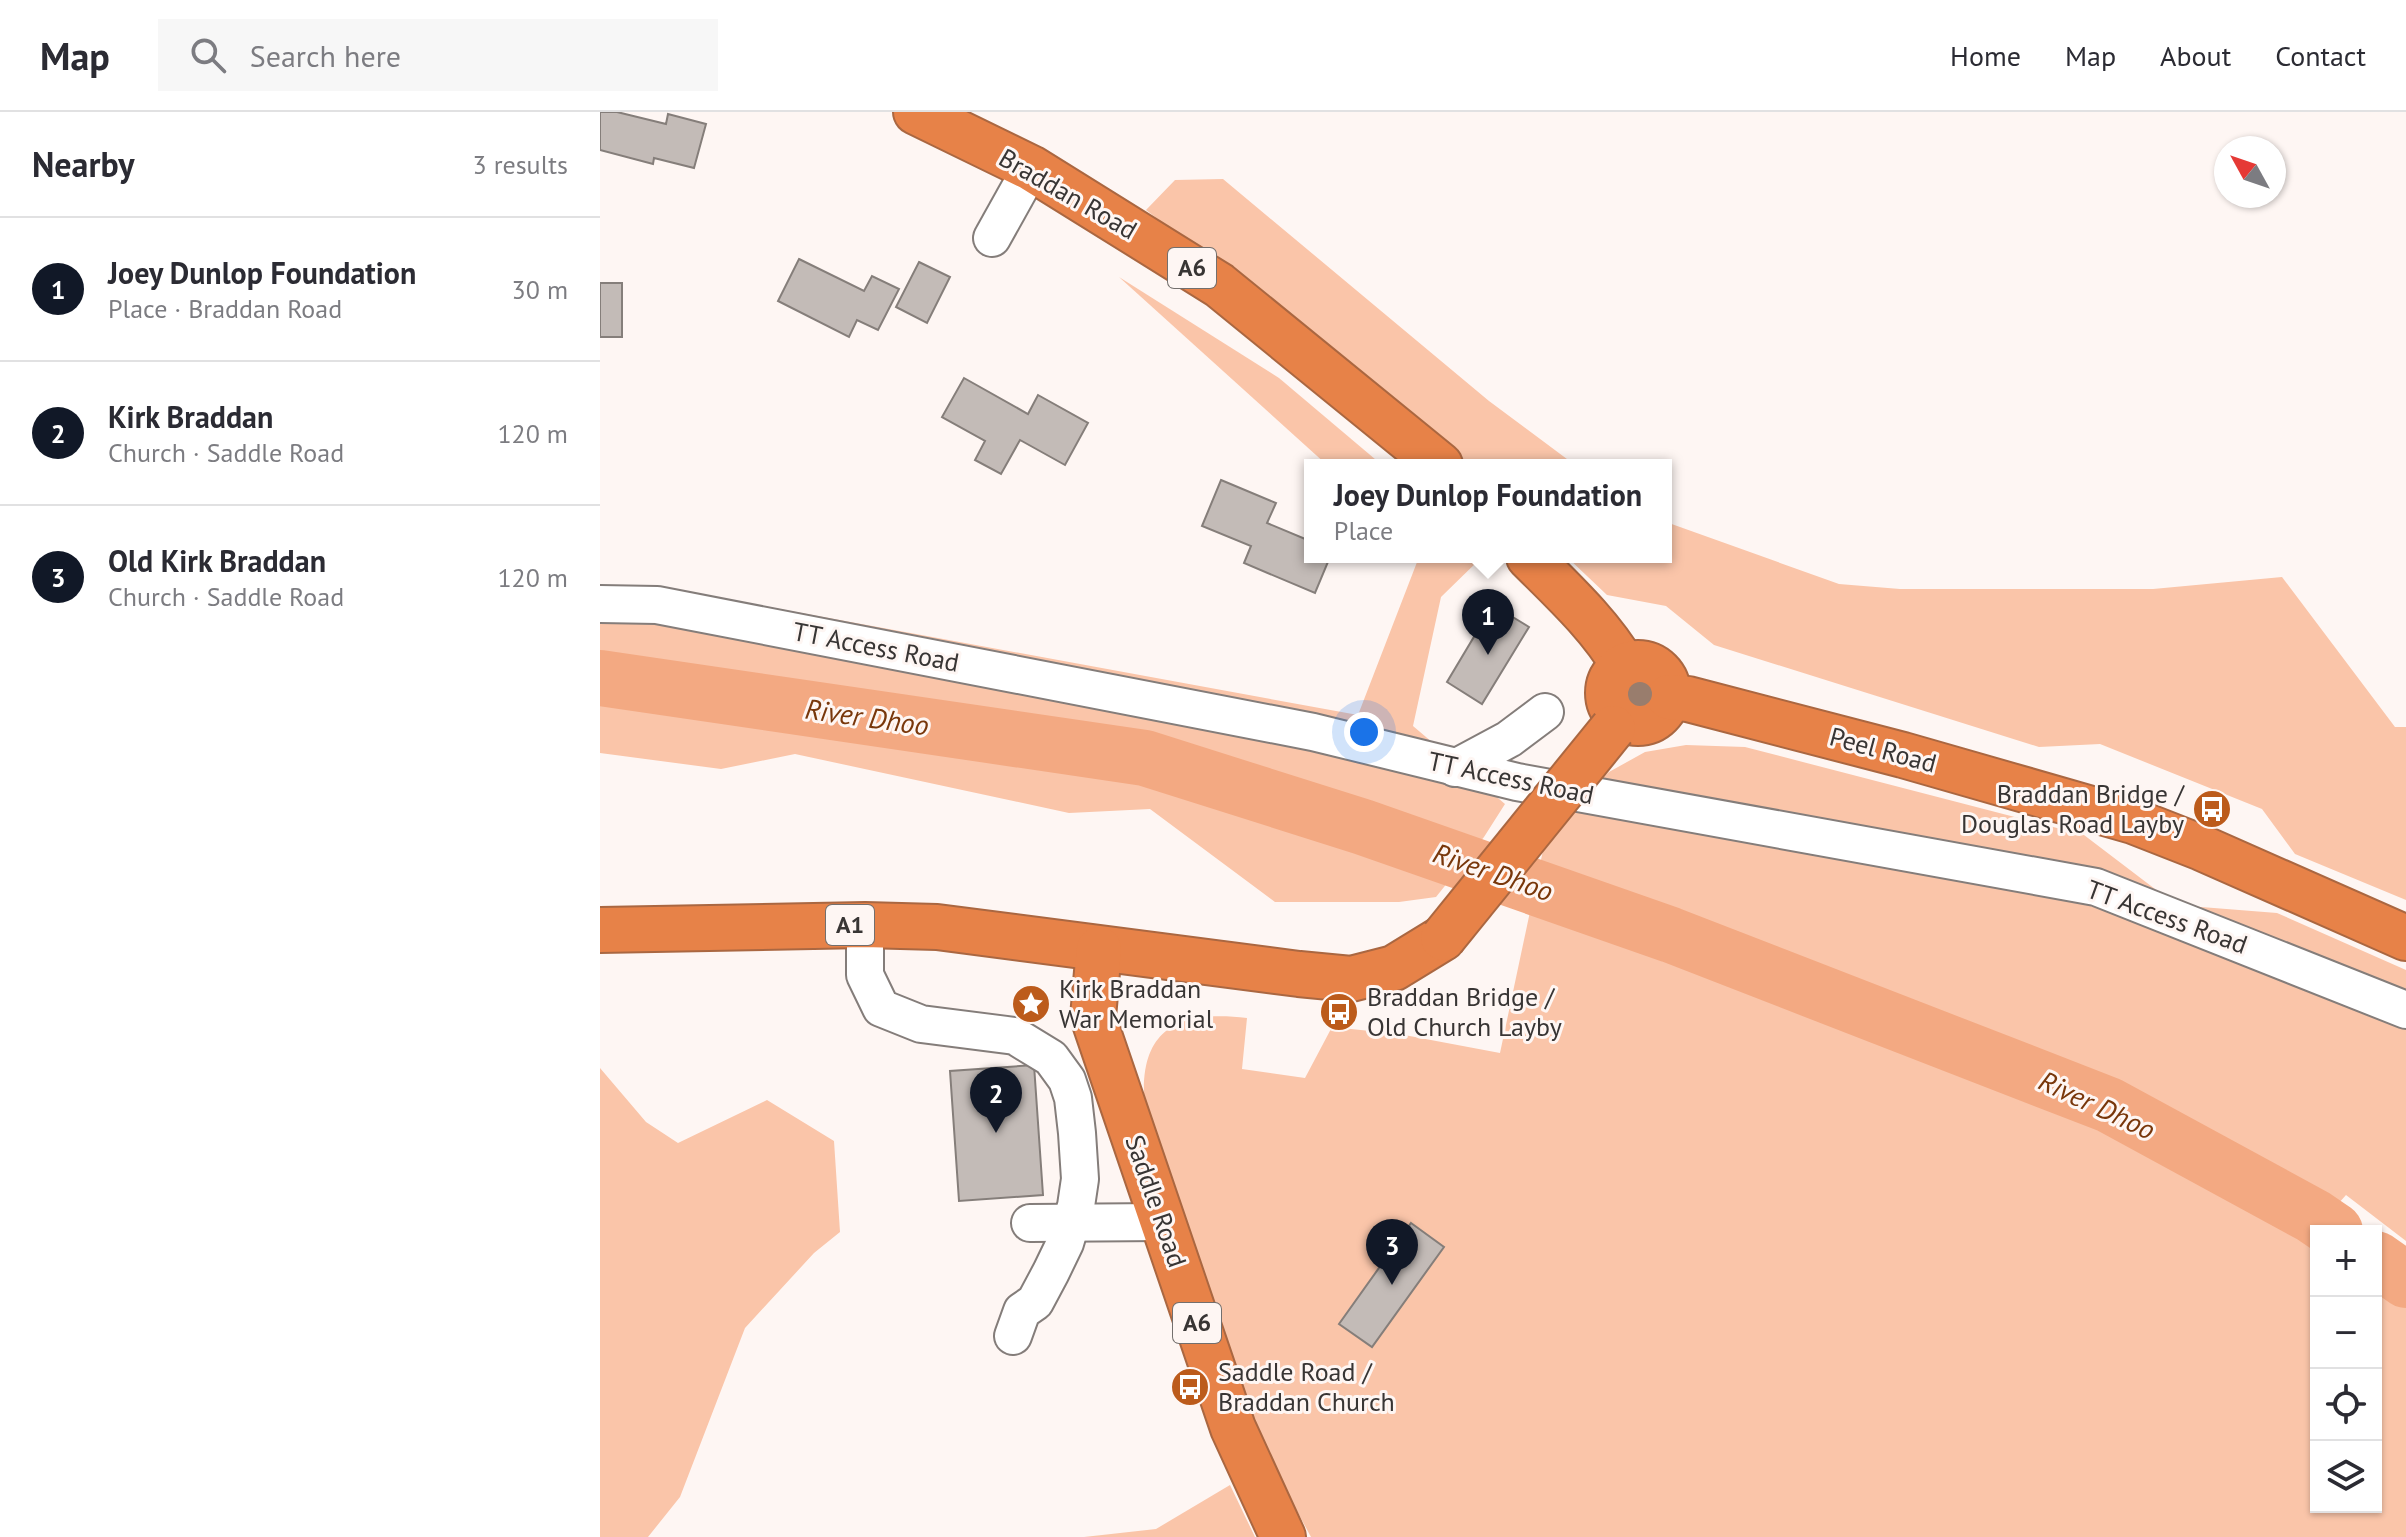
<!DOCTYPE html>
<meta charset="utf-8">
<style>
body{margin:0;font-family:"PT Sans",sans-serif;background:#f7f7f7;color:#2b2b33}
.controls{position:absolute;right:24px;bottom:24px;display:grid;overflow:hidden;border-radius:0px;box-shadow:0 2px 6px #0004}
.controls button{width:72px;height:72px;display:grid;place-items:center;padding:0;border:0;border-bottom:2px solid #e1e1e2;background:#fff;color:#2b2b33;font:40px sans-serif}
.compass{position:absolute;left:1614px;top:24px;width:72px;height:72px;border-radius:50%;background:#fff;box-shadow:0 2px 6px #0004;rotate:310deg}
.you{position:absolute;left:764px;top:620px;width:28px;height:28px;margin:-20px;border:6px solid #fff;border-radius:50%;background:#1a73e8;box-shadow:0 0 0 12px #1a73e833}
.badge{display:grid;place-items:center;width:52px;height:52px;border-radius:50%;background:#111827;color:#fff;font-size:26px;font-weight:700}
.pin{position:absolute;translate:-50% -66px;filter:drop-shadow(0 2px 4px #0008)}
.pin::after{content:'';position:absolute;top:42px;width:28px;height:24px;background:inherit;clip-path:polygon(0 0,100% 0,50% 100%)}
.popup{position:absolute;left:704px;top:347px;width:368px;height:104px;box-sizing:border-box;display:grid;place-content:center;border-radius:0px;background:#fff;filter:drop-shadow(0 2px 6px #0005);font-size:26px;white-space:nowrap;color:#7c7c81}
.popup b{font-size:30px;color:#2b2b33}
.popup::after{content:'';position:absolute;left:50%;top:100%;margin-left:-16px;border:16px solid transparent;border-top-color:#fff}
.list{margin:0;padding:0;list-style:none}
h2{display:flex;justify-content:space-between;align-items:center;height:104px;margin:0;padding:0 32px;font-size:34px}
h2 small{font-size:26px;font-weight:400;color:#7c7c81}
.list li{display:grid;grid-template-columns:52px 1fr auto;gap:24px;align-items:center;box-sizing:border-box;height:144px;padding:0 32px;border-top:2px solid #e1e1e2}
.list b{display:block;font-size:30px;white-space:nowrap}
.list p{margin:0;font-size:26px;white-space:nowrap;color:#7c7c81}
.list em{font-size:26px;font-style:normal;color:#7c7c81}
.icon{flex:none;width:44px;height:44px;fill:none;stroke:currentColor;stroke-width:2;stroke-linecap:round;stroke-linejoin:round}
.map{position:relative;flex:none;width:1806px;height:1425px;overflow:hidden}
header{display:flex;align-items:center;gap:48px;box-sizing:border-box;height:112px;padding:0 40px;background:#fff;border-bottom:2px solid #e1e1e2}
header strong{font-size:38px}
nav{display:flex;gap:44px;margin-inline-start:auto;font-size:28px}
.search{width:560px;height:72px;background:#f7f7f7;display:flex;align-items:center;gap:20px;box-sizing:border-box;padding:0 28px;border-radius:0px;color:#7c7c81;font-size:30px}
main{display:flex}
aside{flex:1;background:#fff}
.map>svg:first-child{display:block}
</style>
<header>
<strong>Map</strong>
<div class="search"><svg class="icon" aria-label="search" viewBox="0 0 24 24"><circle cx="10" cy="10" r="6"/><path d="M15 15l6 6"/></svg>Search here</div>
<nav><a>Home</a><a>Map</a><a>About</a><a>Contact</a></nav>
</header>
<main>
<aside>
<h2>Nearby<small>3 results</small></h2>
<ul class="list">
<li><span class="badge">1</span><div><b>Joey Dunlop Foundation</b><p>Place · Braddan Road</p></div><em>30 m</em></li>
<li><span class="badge">2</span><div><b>Kirk Braddan</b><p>Church · Saddle Road</p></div><em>120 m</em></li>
<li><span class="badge">3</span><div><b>Old Kirk Braddan</b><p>Church · Saddle Road</p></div><em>120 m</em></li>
</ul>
</aside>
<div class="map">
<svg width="1806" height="1425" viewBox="0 0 1806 1425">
<rect width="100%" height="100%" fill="#fef6f3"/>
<g fill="#fac5a9">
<path d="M623,67l266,222 86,64h-106l-37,-35 -286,-220 29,-30z"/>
<path d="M519,165l160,101 103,87h-55z"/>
<path d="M1066,410l173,62 61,5h253l129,-12 113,150h11v173l-111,-46 -33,-45 -162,-65 -61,3 -325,-102 -48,-39 -59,-11 -40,-38h99z"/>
<path d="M819,445h63l-41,40 -28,129 92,78 -21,33 -48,60 -37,5h-124l-125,-93 -81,4 -274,-59 -74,15 -121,-16v-168l54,1 704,129z"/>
<path d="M1086,633l59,2 339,88 92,70 101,8 129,57v271l-60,-46 -32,36 2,2v274h60v-227l30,23v234h-1095l-65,-120 -94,-286c-3,-12 -7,-25 -8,-37 -2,-71 43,-83 103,-76l-5,51 63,9 27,-51 67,7 101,19 45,-212 31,-39 33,-30 36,-20z"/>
<path d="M0,956l46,54 32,21 89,-43 67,41 6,91 -26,21 -69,75 -65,169 -32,40h-48z"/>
<path d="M630,1373l25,52h-171l72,-8z"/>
</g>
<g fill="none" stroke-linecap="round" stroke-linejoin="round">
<g stroke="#f3a982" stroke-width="56">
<path d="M0,566l545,80 218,69 308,108 438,170 204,111 22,15"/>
<path d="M1776,1147l30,21"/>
</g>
</g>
<g fill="#c3bbb7" stroke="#857e7a" stroke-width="2">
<path d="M0,0h17l49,12 2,-10 38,10 -12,44 -40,-10 -1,6 -53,-14z"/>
<path d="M199,147l65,32 8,-15 27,13 -21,41 -21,-10 -8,17 -71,-36z"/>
<path d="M319,150l31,15 -23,46 -31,-16z"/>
<rect x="0" y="171" width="22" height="54"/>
<path d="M364,266l64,36 10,-19 50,28 -23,42 -45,-25 -19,34 -26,-14 10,-19 -43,-24z"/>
<path d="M621,368l55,23 -9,20 43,18v16h20l-15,36 -71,-30 7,-17 -49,-20z"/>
<path d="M893,493l36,22 -47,77 -35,-22z"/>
<path d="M434,953l9,130 -84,6 -9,-130z"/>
<path d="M811,1111l33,24 -72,100 -33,-23z"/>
</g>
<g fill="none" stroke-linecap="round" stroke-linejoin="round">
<defs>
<g id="minor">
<path d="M392,126l39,-70"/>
<path d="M0,492l57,1 656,127 204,50 579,105 310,123"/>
<path d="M855,656l54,-29 36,-27"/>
<path d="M265,813v50l16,33 40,16 94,12 36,22 16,22 6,18 4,35 3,46 -4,27 -11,37 -14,29 -16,30 -13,9 -9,25"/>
<path d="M430,1111l133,-1"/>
</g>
<g id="highway">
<path d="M316,0l115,56 188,117 221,180"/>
<path d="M929,445c34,34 71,68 95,109"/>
<circle cx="1038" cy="581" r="30"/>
<path d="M1069,585l19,2 215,56 230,66 69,27 204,90"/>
<path d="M0,818l265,-5 72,2 362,47 52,5 43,-11 49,-30"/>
<path d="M499,837l-6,68 140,411 50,109"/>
</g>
</defs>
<use href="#minor" stroke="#847d7a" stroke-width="40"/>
<use href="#highway" stroke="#aa6741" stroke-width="48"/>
<use href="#minor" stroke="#fff" stroke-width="36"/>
<use href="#highway" stroke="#e78248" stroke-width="44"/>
<defs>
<path id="highway-bridge" d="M843,826l170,-210"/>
</defs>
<use href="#highway-bridge" stroke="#aa6741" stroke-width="48" stroke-linecap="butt"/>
<use href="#highway-bridge" stroke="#e78248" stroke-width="44"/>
</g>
<circle fill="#997d6d" cx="1040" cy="582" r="12"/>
<defs>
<symbol id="bus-disc" viewBox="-11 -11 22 22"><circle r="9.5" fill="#bc5b1b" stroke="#fef6f3"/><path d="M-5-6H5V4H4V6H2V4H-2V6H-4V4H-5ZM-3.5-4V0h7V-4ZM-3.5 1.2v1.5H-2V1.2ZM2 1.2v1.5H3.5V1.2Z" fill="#fff"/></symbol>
<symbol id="sight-disc" viewBox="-11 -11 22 22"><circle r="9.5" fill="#bc5b1b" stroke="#fef6f3"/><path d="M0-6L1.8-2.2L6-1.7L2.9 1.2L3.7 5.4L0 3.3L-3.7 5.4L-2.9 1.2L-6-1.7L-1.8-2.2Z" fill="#fff"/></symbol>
</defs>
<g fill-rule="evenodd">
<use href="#bus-disc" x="1590" y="675" width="44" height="44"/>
<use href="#sight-disc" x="409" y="870" width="44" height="44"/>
<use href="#bus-disc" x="717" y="878" width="44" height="44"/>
<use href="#bus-disc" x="568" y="1253" width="44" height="44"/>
</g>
<g text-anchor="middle" stroke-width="6" stroke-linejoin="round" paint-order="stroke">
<g fill="#fef6f3" stroke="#736f6d" stroke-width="2">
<rect x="568" y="136" width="48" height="40" rx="6"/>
<rect x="226" y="793" width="48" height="40" rx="6"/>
<rect x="573" y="1191" width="48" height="40" rx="6"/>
</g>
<g font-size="24" font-weight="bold" fill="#383534">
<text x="592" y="164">A6</text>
<text x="250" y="821">A1</text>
<text x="597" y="1219">A6</text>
</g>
<g font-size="26" fill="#383534" stroke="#fef6f3">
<text transform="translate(468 82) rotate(30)" y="9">Braddan Road</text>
<text transform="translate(276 535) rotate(11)" y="9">TT Access Road</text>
<text transform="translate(1283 638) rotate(15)" y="9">Peel Road</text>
<text transform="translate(911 666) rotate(12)" y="9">TT Access Road</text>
<text transform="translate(1567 805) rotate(20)" y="9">TT Access Road</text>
<text transform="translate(556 1089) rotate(71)" y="9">Saddle Road</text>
</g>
<g font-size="26" fill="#383534" stroke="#fef6f3" text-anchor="start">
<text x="1584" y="691" text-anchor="end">Braddan Bridge /<tspan x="1584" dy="30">Douglas Road Layby</tspan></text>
<text x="459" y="886">Kirk Braddan<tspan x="459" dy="30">War Memorial</tspan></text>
<text x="767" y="894">Braddan Bridge /<tspan x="767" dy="30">Old Church Layby</tspan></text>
<text x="618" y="1269">Saddle Road /<tspan x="618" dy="30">Braddan Church</tspan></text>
</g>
<g font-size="28" font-style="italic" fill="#79370b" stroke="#fef6f3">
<text transform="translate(267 605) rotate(8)" y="10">River Dhoo</text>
<text transform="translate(893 760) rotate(19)" y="10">River Dhoo</text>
<text transform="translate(1497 993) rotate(25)" y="10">River Dhoo</text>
</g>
</g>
</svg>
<div class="controls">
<button>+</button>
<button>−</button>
<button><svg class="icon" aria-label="locate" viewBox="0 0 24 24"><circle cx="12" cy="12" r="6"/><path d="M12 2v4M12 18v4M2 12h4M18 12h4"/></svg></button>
<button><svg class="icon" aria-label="layers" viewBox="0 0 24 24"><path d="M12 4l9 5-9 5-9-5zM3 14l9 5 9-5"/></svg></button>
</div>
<svg class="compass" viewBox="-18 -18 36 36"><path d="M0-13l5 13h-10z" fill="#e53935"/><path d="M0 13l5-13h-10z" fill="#7c7c81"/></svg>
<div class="you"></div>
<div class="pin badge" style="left:888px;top:543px">1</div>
<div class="popup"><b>Joey Dunlop Foundation</b>Place</div>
<div class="pin badge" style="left:396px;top:1021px">2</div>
<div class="pin badge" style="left:792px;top:1173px">3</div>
</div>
</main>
